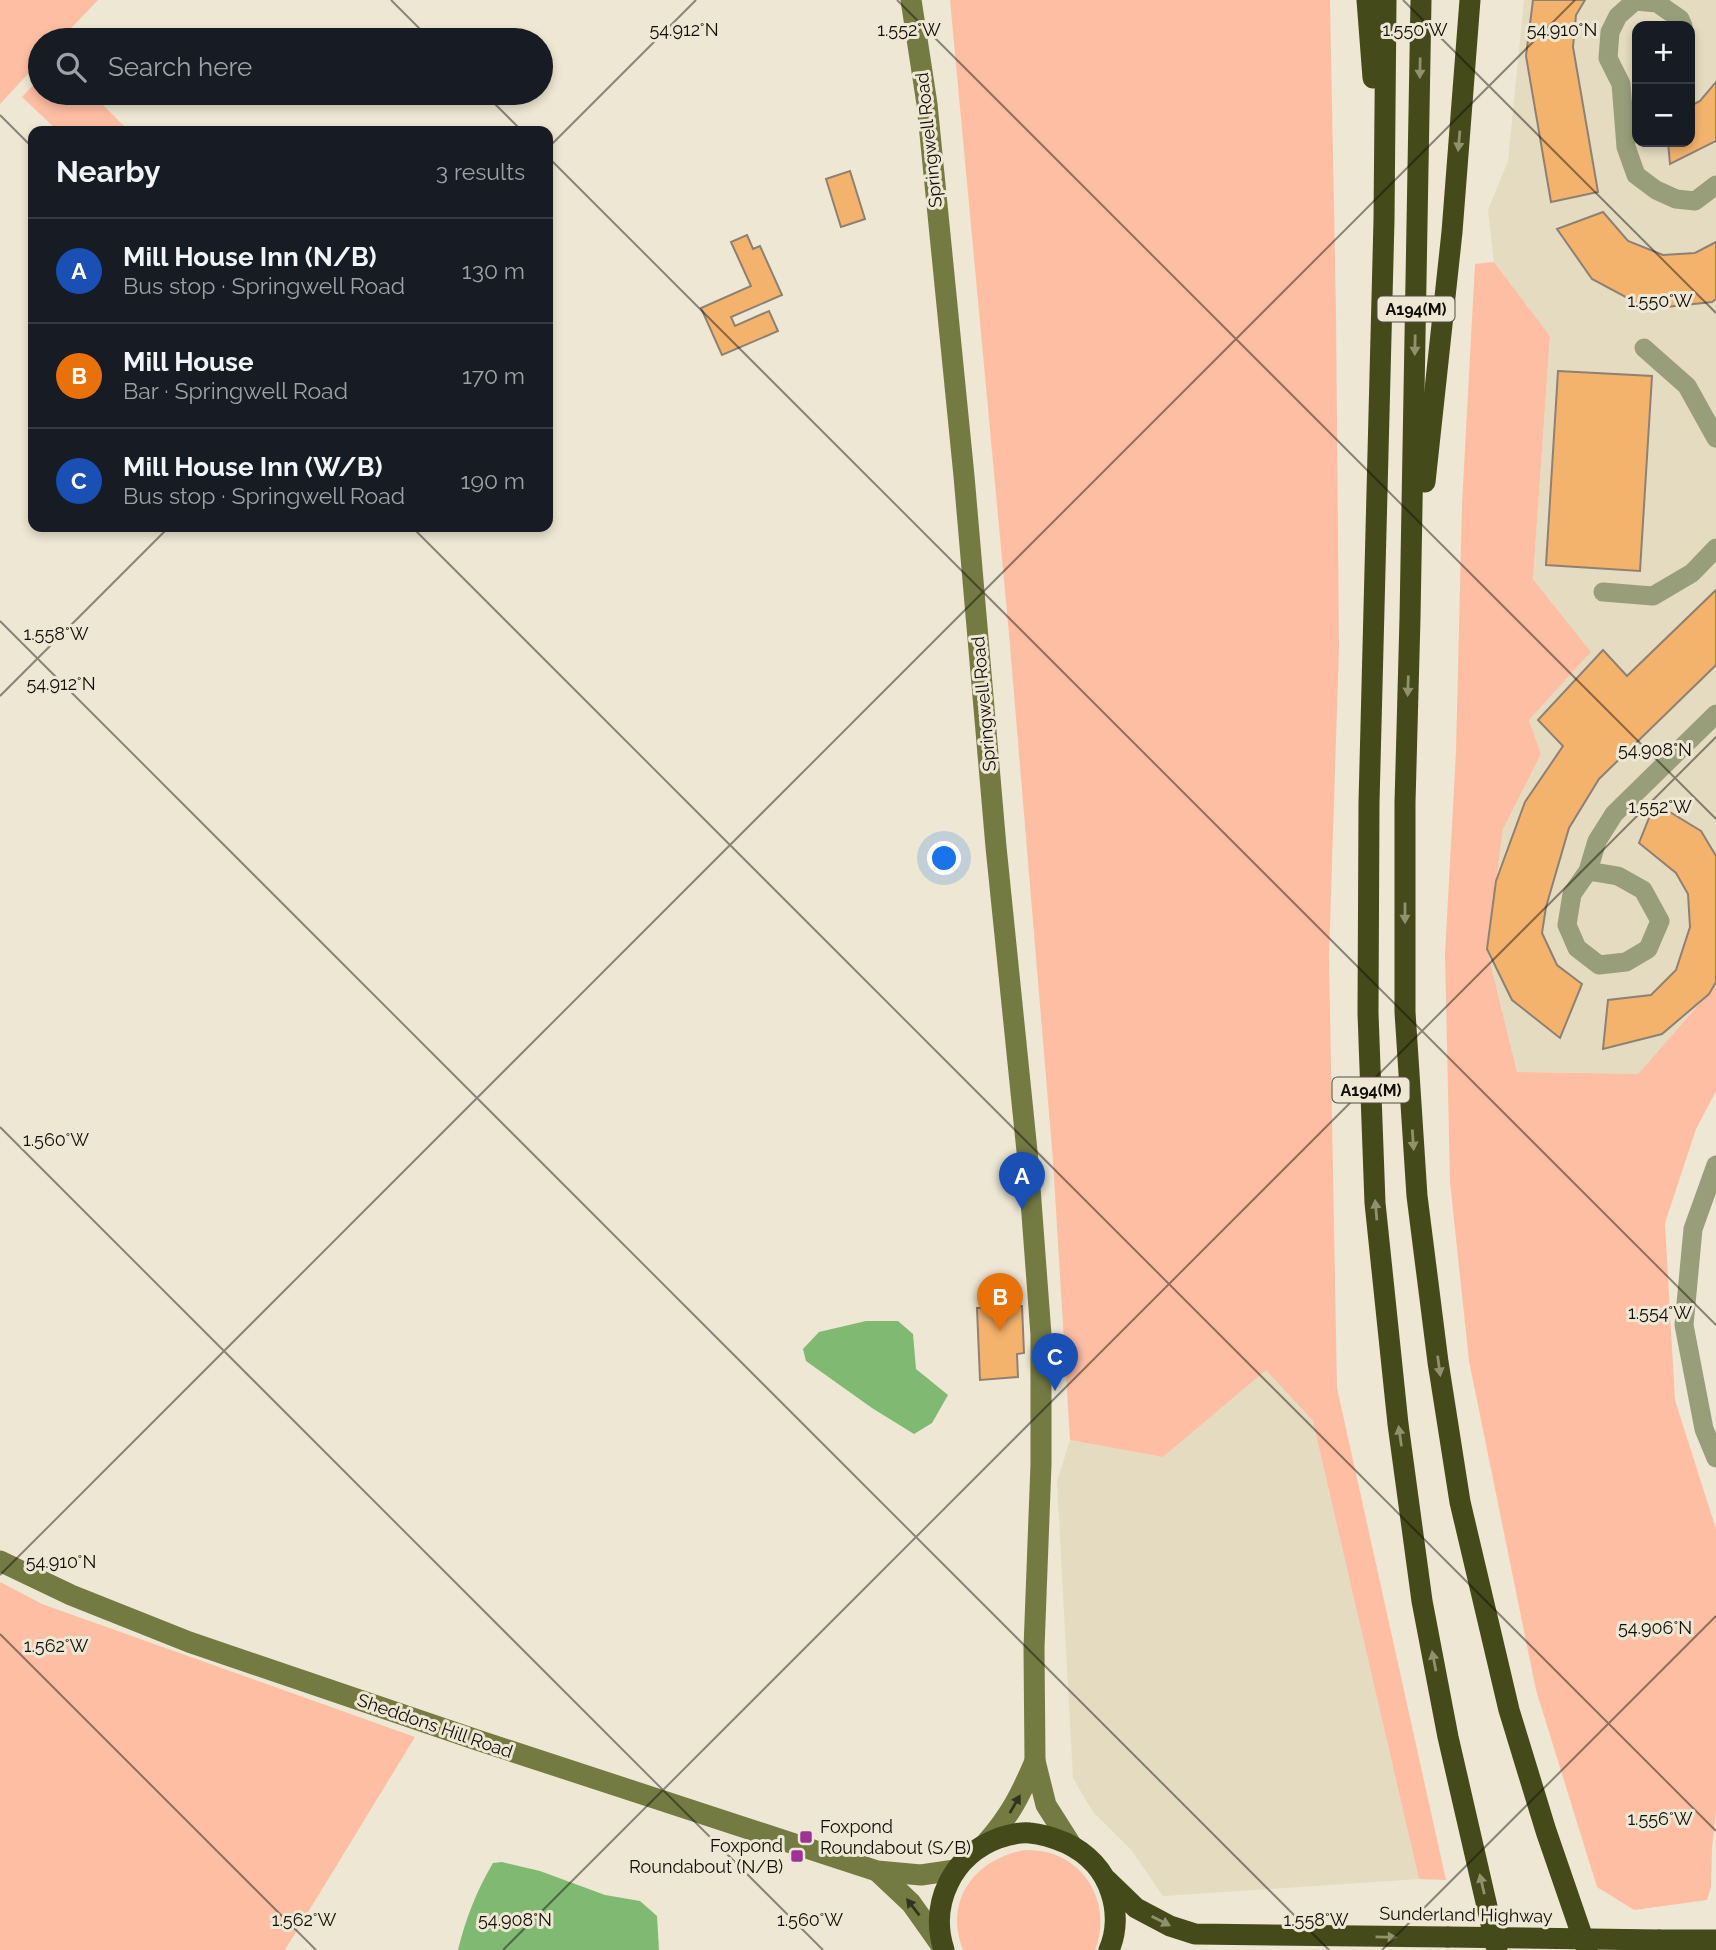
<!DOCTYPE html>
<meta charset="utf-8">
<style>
body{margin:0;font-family:Raleway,sans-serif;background:#20242c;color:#f1f3f6}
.controls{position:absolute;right:21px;top:21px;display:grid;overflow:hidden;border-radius:14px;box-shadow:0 4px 10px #0003}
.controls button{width:63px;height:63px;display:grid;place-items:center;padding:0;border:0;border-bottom:2px solid #363941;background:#171b24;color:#f1f3f6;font:35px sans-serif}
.you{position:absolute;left:945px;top:859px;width:24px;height:24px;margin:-18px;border:5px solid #fff;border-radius:50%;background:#1a73e8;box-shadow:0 0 0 10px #1a73e833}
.badge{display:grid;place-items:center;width:46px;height:46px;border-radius:50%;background:#1a73e8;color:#fff;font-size:23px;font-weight:700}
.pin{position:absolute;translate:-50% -58px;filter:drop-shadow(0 2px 4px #0008)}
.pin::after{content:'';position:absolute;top:37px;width:24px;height:21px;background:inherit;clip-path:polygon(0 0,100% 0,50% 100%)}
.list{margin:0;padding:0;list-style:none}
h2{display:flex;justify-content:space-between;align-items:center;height:91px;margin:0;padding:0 28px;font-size:30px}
h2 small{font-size:23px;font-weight:400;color:#9ea1a6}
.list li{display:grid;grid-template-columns:46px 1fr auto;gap:21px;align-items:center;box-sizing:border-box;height:105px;padding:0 28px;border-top:2px solid #363941}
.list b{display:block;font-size:26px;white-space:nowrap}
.list p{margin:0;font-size:23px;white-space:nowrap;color:#9ea1a6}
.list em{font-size:23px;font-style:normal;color:#9ea1a6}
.icon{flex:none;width:38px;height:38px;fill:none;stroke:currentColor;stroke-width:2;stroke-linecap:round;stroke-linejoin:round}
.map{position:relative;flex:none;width:1716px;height:1950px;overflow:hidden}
.search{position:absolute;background:#171b24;box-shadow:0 4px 10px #0003;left:28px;top:28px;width:525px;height:77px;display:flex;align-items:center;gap:18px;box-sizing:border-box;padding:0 24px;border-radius:38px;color:#9ea1a6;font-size:26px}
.panel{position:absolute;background:#171b24;box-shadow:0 4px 10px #0003;left:28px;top:126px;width:525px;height:406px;border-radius:14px}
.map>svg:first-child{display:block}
</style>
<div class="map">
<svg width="1716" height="1950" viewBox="0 0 1716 1950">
<rect width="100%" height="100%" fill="#ede7d3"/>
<g fill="#e4dbc0" fill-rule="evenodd">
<path d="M1524,0h192v985l-78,89 -121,-2 -30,-123 16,-121 38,-74 -12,-34 62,-68 -58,-73 17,-243 -56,-74 -6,-52 20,-49zM1637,26h53v116h-53z"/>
<path d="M1266,1369l48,52 105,458 -256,17 -31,-45 -39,-39 -20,-34 -16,-296 13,-42 93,17z"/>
</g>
<g fill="#febea4">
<path d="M0,0h98l-38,40h-20v21l-40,43z"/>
<path d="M950,0h380l6,312 3,336 -10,309 8,431 109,492 -27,-1 -106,-458 -47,-51 -103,87 -93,-17 -17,-279 -44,-527z"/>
<path d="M40,78v15h51l38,38h-71l-36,-34z"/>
<path d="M1494,262l56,74 -17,243 58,73 -62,68 12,34 -38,75 -16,120 30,123 121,2 78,-89v106l-20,38 -31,94 10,177 41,129v283l-4,36 -1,39 -4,13 -73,10 -37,-23 -61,-197 -67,-329 -19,-179 -5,-228 11,-202 6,-248 13,-240z"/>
<path d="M0,1582l42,22 373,133 -130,213h-285z"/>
<path d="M1026,1850c9,0 18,1 27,4 40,14 57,58 42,96h-132c-20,-50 13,-92 63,-100z"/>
</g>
<g fill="#80b972">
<path d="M866,1321h32l15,13 3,35 32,26 -16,28 -18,11 -42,-26 -66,-47 -3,-12 16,-17z"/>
<path d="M502,1862l38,9 65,24 35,6 17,15 2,34h-201c8,-32 18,-58 35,-87z"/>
</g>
<g fill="#f4b36d" stroke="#8f8172" stroke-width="2">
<path d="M1533,0h52l-9,15 -3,32 25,145 -47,10 -25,-146z"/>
<path d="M1716,82v59l-46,23 -2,-22h22v-36l10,-5z"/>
<path d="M850,171l15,48 -24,8 -15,-48z"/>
<path d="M1603,212l25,29 35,14 32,-2 21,-11v57l-4,3 -64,7 -56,-30 -35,-50z"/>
<path d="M747,235l6,14 7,-3 22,49 -51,22 4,9 34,-15 9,20 -56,24 -21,-47 50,-22 -20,-44z"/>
<path d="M1558,371l94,5 -12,195 -94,-6z"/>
<path d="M1716,590v75l-117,114 -30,49 -23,79 -4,26 15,32 25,19 -22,54 -48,-38 -25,-51 9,-68 29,-79 38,-56 -25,-26 65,-70 24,26z"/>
<path d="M1655,803l46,28 15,25v126l-7,12 -47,40 -59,15 5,-49 43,-5 25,-25 14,-43 -2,-33 -12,-21 -37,-30z"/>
<path d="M1022,1306l2,47 -7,1 1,23 -38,3 -3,-72z"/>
</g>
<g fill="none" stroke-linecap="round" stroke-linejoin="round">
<g stroke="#989e7a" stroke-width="19">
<path d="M1683,26l-3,-7 -23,-16 -22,-2 -17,15 -8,16 -2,26 13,26 5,63 10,28 20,15 20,9 19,2 21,-16"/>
<path d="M1644,348l43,38 29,52"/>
<path d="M1603,592l50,4 39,-23 24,-25"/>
<path d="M1588,871l30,5 25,14 17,31 -12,28 -22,13 -27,3 -22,-17 -10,-23 5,-31 16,-23 9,-30 17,-27 102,-100"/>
<path d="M1716,1165l-23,64 -9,96 20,104 12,29"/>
</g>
<g stroke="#737b43" stroke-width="21">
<path d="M911,0l16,104 37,372 32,371 32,314 13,174v129l-7,184 1,113 11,44 26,41"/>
<path d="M0,1561l71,34 118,47 285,97 403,132 44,4 34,-5"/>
<path d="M986,1843c24,-27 35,-49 49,-82"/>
<path d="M877,1871l34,32 32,45"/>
</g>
<g stroke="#444a1a" stroke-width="21">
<path d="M1367,0l6,78"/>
<path d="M1386,0l-2,220 -15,583 -1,210 7,190 23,221 24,177 26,136 49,213"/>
<path d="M1421,0l-11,618 -5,185v209l12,184 21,166 22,140 49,208 37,121 41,119"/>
<path d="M1425,482l27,-250 18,-232"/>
<path d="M1107,1880l29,28 34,18 25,8 253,3"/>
<path d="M1659,1940h57"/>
<path d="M944,1950c-15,-47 9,-95 55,-112 9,-3 21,-6 31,-5 13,1 24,5 36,10 21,10 38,27 45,50 6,18 6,39 -2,57"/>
</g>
<path stroke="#444a1a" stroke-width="21" d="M1448,1937l211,3"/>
</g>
<defs><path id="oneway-solid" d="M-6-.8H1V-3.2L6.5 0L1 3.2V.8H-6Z" transform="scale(1.75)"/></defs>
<g fill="#90916d">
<use href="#oneway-solid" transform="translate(1420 68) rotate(91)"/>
<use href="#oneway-solid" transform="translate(1459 141) rotate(95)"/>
<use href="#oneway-solid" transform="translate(1415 345) rotate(91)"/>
<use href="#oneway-solid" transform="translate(1408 686) rotate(92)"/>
<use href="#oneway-solid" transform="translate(1405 913) rotate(90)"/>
<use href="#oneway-solid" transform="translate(1413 1140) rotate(86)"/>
<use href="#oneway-solid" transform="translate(1376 1210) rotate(-95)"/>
<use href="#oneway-solid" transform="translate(1439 1366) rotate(82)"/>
<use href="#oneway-solid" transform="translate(1400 1436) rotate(-98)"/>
<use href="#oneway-solid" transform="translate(1434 1661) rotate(-101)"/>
<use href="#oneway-solid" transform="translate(1482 1884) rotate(-103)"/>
<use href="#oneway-solid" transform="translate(1161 1921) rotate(27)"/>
<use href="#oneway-solid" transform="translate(1386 1937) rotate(1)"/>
</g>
<g fill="#33341d">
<use href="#oneway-solid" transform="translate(1015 1804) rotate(-60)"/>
<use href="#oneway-solid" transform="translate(913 1907) rotate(-128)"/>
</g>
<path fill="none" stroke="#100e08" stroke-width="2" stroke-opacity="0.45" d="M391,0l40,40M897,0l819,819M1403,0l313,313M484,93l38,38M0,115l33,33M548,148l148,-148M548,157l1168,1168M412,527l1304,1304M0,621l1329,1329M0,696l169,-169M0,1127l823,823M0,1575l1575,-1575M0,1634l316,316M503,1950l1213,-1213M1382,1950l334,-334"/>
<g fill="#9c3395" stroke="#ede7d3" stroke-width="2.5">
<rect x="799" y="1830" width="14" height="14" rx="3.5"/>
<rect x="790" y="1849" width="14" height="14" rx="3.5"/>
</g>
<g text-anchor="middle" stroke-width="6" stroke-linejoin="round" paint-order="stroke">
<g fill="#ede7d3" stroke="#524f45" stroke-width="2">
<rect x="1377.5" y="296.5" width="77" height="25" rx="5"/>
<rect x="1332.5" y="1077.5" width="77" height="25" rx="5"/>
</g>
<g font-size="16" font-weight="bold" fill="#100e08">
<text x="1416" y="315">A194(M)</text>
<text x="1371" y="1096">A194(M)</text>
</g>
<g font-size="18" fill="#100e08" stroke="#ede7d3">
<text transform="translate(929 140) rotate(-96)" y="6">Springwell Road</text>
<text transform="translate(984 704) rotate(-95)" y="6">Springwell Road</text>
<text transform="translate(435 1726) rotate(19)" y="6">Sheddons Hill Road</text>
<text transform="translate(1466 1915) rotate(1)" y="6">Sunderland Highway</text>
</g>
<g font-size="18" fill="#100e08" stroke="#ede7d3" text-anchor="start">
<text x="820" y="1833">Foxpond<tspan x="820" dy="21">Roundabout (S/B)</tspan></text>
<text x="783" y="1852" text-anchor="end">Foxpond<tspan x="783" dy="21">Roundabout (N/B)</tspan></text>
</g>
</g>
<g font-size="18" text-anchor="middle" fill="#100e08" stroke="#ede7d3" stroke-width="6" stroke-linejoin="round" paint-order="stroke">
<text x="684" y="36">54.912°N</text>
<text x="909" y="36">1.552°W</text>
<text x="1415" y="36">1.550°W</text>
<text x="1562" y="36">54.910°N</text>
<text x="1660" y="307">1.550°W</text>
<text x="56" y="640">1.558°W</text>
<text x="61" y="690">54.912°N</text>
<text x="1655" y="756">54.908°N</text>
<text x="1660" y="813">1.552°W</text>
<text x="56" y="1146">1.560°W</text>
<text x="1660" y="1319">1.554°W</text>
<text x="61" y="1568">54.910°N</text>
<text x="1655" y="1634">54.906°N</text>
<text x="56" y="1652">1.562°W</text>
<text x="1660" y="1825">1.556°W</text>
<text x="304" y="1926">1.562°W</text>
<text x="515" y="1926">54.908°N</text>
<text x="810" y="1926">1.560°W</text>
<text x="1316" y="1926">1.558°W</text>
</g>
</svg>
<div class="controls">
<button>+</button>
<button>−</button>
</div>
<div class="you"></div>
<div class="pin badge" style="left:1022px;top:1210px;background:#1a4fb4">A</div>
<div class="pin badge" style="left:1000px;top:1331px;background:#e8710a">B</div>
<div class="pin badge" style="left:1055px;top:1391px;background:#1a4fb4">C</div>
<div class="search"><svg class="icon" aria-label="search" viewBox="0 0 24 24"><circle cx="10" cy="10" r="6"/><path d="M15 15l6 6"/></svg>Search here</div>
<section class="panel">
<h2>Nearby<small>3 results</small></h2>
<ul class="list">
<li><span class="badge" style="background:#1a4fb4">A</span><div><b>Mill House Inn (N/B)</b><p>Bus stop · Springwell Road</p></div><em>130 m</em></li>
<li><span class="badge" style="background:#e8710a">B</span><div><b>Mill House</b><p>Bar · Springwell Road</p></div><em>170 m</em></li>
<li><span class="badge" style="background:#1a4fb4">C</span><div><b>Mill House Inn (W/B)</b><p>Bus stop · Springwell Road</p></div><em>190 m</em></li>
</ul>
</section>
</div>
